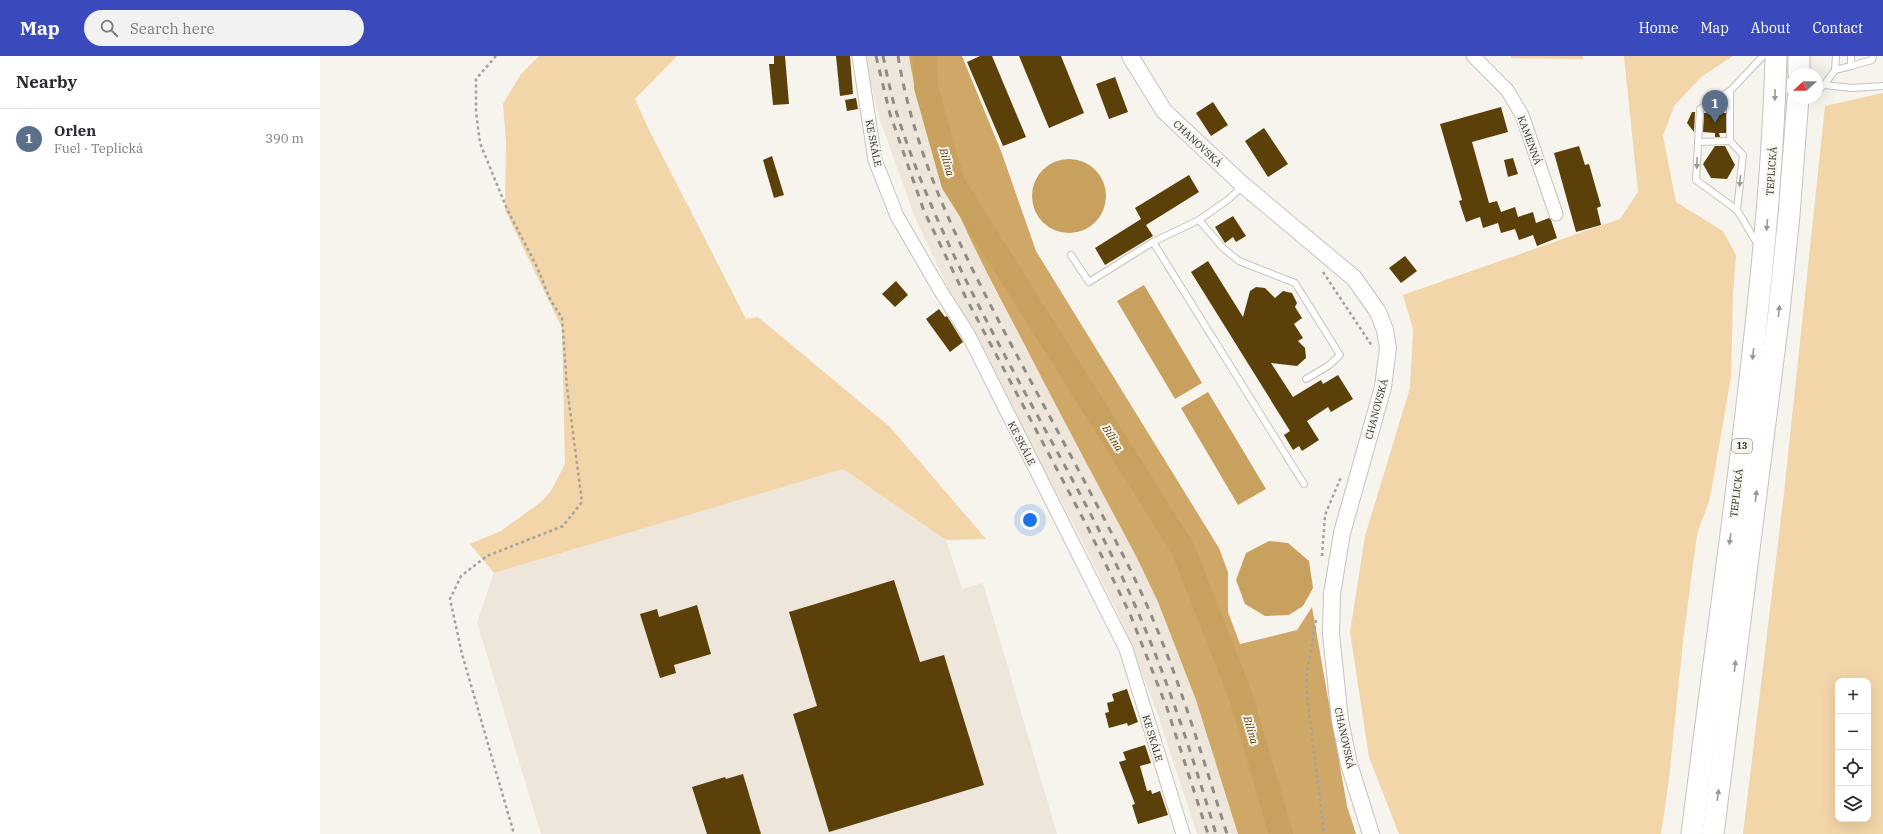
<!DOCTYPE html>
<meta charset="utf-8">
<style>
body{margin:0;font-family:"IBM Plex Serif",serif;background:#f2f2f3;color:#2b2b33}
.controls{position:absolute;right:12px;bottom:12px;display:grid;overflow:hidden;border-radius:8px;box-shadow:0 4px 16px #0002}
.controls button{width:36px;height:36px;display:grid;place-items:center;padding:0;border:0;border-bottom:1px solid #e1e1e2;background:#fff;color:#2b2b33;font:20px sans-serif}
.compass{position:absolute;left:1467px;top:12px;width:36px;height:36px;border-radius:50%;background:#fff;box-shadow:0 4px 16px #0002;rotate:249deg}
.you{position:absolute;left:710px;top:464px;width:14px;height:14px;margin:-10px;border:3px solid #fff;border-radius:50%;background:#1a73e8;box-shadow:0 0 0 6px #1a73e833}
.badge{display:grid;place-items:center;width:26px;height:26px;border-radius:50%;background:#3a4abd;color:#fff;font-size:13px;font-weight:700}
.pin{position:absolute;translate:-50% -33px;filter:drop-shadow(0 1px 2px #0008)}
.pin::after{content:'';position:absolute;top:21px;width:14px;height:12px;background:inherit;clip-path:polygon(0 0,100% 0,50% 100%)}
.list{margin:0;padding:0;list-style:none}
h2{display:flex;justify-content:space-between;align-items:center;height:52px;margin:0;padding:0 16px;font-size:17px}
h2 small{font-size:13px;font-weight:400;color:#7c7c81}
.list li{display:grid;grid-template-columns:26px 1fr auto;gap:12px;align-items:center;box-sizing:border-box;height:60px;padding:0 16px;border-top:1px solid #e1e1e2}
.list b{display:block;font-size:15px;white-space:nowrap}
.list p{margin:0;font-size:13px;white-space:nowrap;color:#7c7c81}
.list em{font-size:13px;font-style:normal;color:#7c7c81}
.icon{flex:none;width:22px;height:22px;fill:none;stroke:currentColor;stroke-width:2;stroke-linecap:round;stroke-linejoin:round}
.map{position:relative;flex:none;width:1563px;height:778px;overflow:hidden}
header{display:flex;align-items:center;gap:24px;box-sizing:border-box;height:56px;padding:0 20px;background:#3a4abd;color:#fff}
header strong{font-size:19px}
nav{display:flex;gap:22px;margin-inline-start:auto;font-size:14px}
.search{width:280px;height:36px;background:#f2f2f3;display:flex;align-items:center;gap:10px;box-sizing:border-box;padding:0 14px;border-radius:22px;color:#7c7c81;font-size:15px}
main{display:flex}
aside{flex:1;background:#fff}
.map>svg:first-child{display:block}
</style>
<header>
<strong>Map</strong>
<div class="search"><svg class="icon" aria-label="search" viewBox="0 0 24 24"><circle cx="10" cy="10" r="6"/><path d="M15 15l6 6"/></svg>Search here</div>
<nav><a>Home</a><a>Map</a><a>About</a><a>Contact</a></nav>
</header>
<main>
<aside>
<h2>Nearby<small></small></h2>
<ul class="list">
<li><span class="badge" style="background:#5c6f8a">1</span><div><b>Orlen</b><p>Fuel · Teplická</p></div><em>390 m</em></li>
</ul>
</aside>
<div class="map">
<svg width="1563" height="778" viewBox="0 0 1563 778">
<rect width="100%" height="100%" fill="#f7f3ed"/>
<g fill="#eee6da">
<path d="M544,0h45l10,50 32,93 41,85 144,272 22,46 38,98 42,134h-41l-40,-122 -37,-94 -43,-87 -123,-230 -40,-86 -35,-98z"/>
<path d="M523,413l103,71 16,49 21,-6 74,251h-516l-64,-212 17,-49z"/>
</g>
<g fill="#f2d5a8" fill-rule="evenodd">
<path d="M219,0h138l-42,43 12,27 99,193 12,-2 132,110 96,112 -40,1 -103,-71 -349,104 -24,-29 31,-13 40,-29 10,-11 14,-27 -3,-136 -57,-118 1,-69 -3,-37 18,-30z"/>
<path d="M1191,0h72v3l-72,-1z"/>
<path d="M1304,0h109l-32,21 -27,29 -11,30 13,66 47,29 13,24 -3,40 -2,82 -21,121 -13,36 -14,107 -14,138 -8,55h-262l-30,-77 -19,-125 15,-96 45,-148 3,-59 -10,-34 217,-76 18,-27z"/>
<path d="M1563,37v741h-140l41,-341 41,-387zM1518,625h30v138h-30z"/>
</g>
<path fill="#cfa867" d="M589,0h53l39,95 35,100 183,297 9,24v40l12,32 57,-14 15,-23 35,199 9,28h-118l-42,-134 -38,-98 -22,-46c-39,-73 -78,-146 -116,-220 -47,-89 -95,-179 -111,-280z"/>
<g fill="#c8a15f">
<circle cx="749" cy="140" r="37"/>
<path d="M824,229l58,98 -27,16 -58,-98z"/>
<path d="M888,336l58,97 -28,16 -57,-97z"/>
<path d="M949,485l19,2 21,18 4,27 -10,18 -14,9 -24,1 -20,-12 -9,-24 10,-27z"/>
</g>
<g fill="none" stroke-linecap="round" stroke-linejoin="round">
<path stroke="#c8a15f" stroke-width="24" d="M605,0l1,31 27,96 230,366 58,148 40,137"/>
</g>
<g fill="#5b4009">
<path d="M454,0h11l4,48 -16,1 -4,-41h5z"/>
<path d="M516,0h14l3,38 -13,2z"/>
<path d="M660,0h12l34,81 -23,9 -36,-84z"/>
<path d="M699,0h42l23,57 -35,15z"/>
<path d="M795,21l13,35 -19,7 -13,-35z"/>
<path d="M536,42l2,11 -11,2 -2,-11z"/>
<path d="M893,46l15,23 -17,11 -15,-23z"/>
<path d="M1181,51l7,25 -36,10 17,61 8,-2 4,11 14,-5 3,10 15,-5 3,11 13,-5 2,2 6,18 -20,8 -4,-11 -14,5 -4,-11 -14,4 -3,-10 -15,5 -3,-11 -14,5 -7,-21 3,-1 -22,-76z"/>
<path d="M1372,56h3l-1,20 -7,-9z"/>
<path d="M1384,57h22v20h-7l1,4h-5v-4l-12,-1z"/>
<path d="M944,72l24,36 -20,13 -23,-36z"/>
<path d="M1259,90l6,19 4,-1 12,42 -4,2 4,17 -25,7 -22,-79z"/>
<path d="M1395,90h10l10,19 -8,14 -16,-1 -8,-14z"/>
<path d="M452,100l12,39 -10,3 -11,-38z"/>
<path d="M1193,102l5,16 -10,3 -4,-17z"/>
<path d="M869,119l10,17 -53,33 7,11 -48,29 -10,-17 46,-29 -6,-11z"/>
<path d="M913,160l13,20 -10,6 -3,-5 -8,6 -10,-16z"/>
<path d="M1085,200l12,15 -16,12 -12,-15z"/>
<path d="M888,205l35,56 7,-26 6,-4 9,1 10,10 8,-7 9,2 5,10 -2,4 7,11 -8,6 9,14 -5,3 7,7 1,10 -9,8 -26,-3 22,34 28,-17 2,4 15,-9 15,24 -22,13 -3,-5 -21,14 12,19 -17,11 -3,-5 -6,4 -9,-15 6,-4 -99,-159z"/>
<path d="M576,225l12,14 -13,12 -13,-13z"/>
<path d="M619,253l6,8 2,-1 16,26 -13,10 -24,-33z"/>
<path d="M574,524l26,82 24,-7 40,130 -155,47 -36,-118 24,-8 -28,-94z"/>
<path d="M377,549l14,49 -37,11 2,8 -16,5 -20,-64 17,-5 2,8z"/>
<path d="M807,633l11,33 -10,4 -1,-3 -18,5 -4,-15 4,-1 -2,-9 7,-2 -2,-7z"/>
<path d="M825,689l6,18 -11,3 7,25 4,-1 1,4 8,-3 8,24 -30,9 -6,-19 3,-1 -16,-42 7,-2 -3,-8z"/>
<path d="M423,718l18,60h-54l-15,-47 33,-10 1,2z"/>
</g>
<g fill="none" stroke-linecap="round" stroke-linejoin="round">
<defs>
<g id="service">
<path d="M1531,10l21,-6 1,-4"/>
<path d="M1515,14l1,-14"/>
<path d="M1504,29l28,3 31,-2"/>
<path d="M1410,35v50l13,14 -6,55"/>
<path d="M1497,35l7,-6 11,-15 16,-4v-10"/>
<path d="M1378,86l32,-1"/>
<path d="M879,164l24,28 16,13 56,22 45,72 -12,11 -22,13"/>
<path d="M833,186l151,242"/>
<path d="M1438,189l-21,-35 -41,-30 4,-71 30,-18 33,-35"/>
<path d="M751,199l18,27 64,-40 46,-22 30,-21 14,-14"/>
</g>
<g id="minor">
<path d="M539,0l16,104 22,56 43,74 28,44 158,315 57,185"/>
<path d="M1153,0l34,34 15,25 34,99"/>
</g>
<path id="tertiary" d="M810,0l34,55 79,74 111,93 24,34 7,18 3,18 -5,39 -41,146 -10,61 -1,40 9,86 9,44 22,70"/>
<g id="trunk">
<path d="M1479,18v-18"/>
<path d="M1372,778c18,-146 39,-291 56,-437 13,-114 25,-226 28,-341"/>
<path d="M1393,778l66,-522 10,-97 9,-117"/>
</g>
</defs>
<use href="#service" stroke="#c6c2bc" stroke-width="8"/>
<use href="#minor" stroke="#c6c2bc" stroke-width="15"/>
<use href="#tertiary" stroke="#c6c2bc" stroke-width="18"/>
<use href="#trunk" stroke="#c6c2bc" stroke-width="23"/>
<g stroke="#a5a29e" stroke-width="2.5" stroke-dasharray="3 3" stroke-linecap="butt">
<path d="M176,0l-20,23v33l4,31 27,66 30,58 13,32 12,19 5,69 15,115 -19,24 -76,30 -26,20 -11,23 12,55 52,180"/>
<path d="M1003,216l49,74"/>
<path d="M1002,500l3,-41 16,-38"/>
<path d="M996,564l-9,51 -1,16 18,147"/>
</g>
<use href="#service" stroke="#fff" stroke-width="6"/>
<use href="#minor" stroke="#fff" stroke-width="13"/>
<use href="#tertiary" stroke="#fff" stroke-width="16"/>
<use href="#trunk" stroke="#fff" stroke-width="21"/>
<g stroke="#8f8c88" stroke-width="3" stroke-dasharray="7 7" stroke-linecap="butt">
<path d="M556,0l14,58 34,97 41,85 122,230 43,88 37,94 41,126"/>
<path d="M563,0c4,19 8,39 14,58 51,159 145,300 218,448 43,88 73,179 101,272"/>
<path d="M578,0c16,99 61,189 107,277 40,75 81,150 120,226 45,88 72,181 102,275"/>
</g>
</g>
<defs><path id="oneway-solid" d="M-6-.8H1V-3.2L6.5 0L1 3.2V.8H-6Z"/></defs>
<g fill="#989896">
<use href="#oneway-solid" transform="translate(1455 39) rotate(91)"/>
<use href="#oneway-solid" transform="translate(1377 107) rotate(92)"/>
<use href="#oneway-solid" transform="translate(1420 125) rotate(96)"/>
<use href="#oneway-solid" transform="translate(1447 169) rotate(95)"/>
<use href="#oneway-solid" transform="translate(1459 255) rotate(-84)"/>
<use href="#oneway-solid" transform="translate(1433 298) rotate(97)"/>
<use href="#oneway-solid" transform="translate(1436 440) rotate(-83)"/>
<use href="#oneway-solid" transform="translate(1410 483) rotate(98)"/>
<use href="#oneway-solid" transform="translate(1415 610) rotate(-83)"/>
<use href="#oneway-solid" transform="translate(1398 739) rotate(-82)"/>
</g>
<g text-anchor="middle" stroke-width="4" stroke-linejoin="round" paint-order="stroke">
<rect fill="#f7f3ed" stroke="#6d6b67" stroke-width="1" x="1412" y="383" width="20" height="14" rx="3"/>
<g font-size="9" font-weight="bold" fill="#32312e">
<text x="1422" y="393">13</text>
</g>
<g font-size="10" fill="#32312e" stroke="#f7f3ed">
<text transform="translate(1210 84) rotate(70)" y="4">KAMENNÁ</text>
<text transform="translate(554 87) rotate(79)" y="4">KE SKÁLE</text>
<text transform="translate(878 87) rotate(43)" y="4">CHANOVSKÁ</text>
<text transform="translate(1451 115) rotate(-86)" y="4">TEPLICKÁ</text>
<text transform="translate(1056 353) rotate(-75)" y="4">CHANOVSKÁ</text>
<text transform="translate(702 387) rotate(63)" y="4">KE SKÁLE</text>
<text transform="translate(1416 437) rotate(-83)" y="4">TEPLICKÁ</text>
<text transform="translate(833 682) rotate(73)" y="4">KE SKÁLE</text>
<text transform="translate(1025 682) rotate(78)" y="4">CHANOVSKÁ</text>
</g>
<g font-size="11" font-style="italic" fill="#5b410b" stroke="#f7f3ed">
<text transform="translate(627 106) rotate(74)" y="4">Bílina</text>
<text transform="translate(793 382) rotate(58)" y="4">Bílina</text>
<text transform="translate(931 674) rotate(74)" y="4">Bílina</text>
</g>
</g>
</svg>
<div class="controls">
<button>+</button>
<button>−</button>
<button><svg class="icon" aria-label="locate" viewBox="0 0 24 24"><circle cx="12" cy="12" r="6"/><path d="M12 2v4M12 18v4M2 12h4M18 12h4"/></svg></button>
<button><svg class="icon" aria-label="layers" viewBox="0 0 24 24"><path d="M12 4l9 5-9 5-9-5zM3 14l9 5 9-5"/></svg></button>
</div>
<svg class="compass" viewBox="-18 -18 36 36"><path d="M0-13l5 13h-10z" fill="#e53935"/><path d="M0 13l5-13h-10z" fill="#7c7c81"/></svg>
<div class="you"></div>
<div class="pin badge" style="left:1395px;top:67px;background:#5c6f8a">1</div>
</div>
</main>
